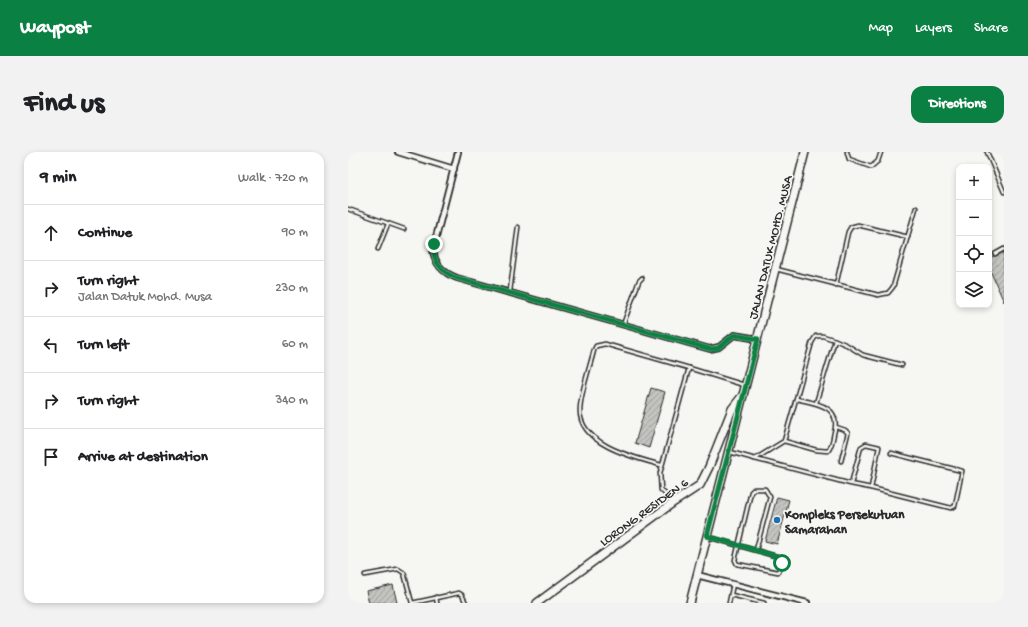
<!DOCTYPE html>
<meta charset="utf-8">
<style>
body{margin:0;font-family:"Gochi Hand",sans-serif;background:#f2f2f2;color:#202124}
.controls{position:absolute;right:12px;top:12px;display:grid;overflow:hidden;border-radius:8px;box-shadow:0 2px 6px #0003}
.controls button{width:36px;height:36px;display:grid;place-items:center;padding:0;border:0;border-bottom:1px solid #e0e0e0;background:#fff;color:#202124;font:20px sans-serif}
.stop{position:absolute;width:12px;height:12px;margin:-9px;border:3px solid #0b8043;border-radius:50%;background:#fff}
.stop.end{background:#0b8043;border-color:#fff;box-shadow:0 1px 4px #0008}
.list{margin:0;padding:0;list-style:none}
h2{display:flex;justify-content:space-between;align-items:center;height:52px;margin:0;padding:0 16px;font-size:17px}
h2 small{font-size:13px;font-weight:400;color:#757577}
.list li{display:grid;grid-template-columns:26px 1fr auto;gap:12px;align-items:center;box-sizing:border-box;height:56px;padding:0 16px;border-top:1px solid #e0e0e0}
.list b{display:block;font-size:15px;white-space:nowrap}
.list p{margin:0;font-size:13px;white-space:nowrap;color:#757577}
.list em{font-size:13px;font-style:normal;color:#757577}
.icon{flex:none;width:22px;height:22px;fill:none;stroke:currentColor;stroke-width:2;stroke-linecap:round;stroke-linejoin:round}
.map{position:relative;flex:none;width:656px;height:451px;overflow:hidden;border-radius:12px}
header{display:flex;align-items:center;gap:24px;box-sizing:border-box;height:56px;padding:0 20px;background:#0b8043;color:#fff}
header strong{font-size:19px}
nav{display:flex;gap:22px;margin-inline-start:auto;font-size:14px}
.intro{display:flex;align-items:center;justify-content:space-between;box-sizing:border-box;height:96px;padding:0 24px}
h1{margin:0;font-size:28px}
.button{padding:10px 18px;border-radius:12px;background:#0b8043;color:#fff;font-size:14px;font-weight:700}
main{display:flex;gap:24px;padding:0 24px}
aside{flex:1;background:#fff;border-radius:12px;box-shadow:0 2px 6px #0003}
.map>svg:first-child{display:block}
</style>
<header>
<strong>Waypost</strong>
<nav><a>Map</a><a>Layers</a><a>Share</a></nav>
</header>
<div class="intro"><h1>Find us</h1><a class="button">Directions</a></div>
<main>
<aside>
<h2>9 min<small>Walk · 720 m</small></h2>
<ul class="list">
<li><svg class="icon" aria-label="ahead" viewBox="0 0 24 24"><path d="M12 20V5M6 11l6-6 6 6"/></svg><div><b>Continue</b></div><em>90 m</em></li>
<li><svg class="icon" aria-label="right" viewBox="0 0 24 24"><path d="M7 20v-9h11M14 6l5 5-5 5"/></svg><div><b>Turn right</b><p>Jalan Datuk Mohd. Musa</p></div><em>230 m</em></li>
<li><svg class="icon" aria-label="left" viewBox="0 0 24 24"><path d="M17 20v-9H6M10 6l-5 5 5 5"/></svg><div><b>Turn left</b></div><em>60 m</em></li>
<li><svg class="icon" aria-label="right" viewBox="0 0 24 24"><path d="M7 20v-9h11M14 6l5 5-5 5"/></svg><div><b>Turn right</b></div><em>340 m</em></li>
<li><svg class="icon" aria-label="arrive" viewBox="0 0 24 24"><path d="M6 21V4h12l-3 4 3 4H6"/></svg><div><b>Arrive at destination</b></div></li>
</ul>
</aside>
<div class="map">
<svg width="656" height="451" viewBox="0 0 656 451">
<defs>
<pattern id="building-hatch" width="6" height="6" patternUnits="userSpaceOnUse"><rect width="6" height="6" fill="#c3c3c0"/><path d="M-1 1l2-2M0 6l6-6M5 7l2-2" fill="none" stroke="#9f9f9c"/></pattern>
</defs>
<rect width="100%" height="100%" fill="#f6f6f2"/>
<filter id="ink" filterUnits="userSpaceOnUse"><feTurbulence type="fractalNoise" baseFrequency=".025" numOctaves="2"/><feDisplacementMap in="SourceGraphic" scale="8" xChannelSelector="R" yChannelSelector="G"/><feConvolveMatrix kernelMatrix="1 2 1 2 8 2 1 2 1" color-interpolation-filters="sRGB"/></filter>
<g filter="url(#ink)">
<g fill="url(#building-hatch)" stroke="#2b2b2b">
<path d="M656,100v50l-15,-34 1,-11z"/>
<path d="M303,236l14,4 -16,56 -14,-5z"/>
<path d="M429,345l12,3 -12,44 -12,-3z"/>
<path d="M45,433l4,18h-28l-3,-12z"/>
</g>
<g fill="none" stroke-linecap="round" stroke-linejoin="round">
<defs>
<g id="lane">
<path d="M499,0l2,7 22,8 7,-6 3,-9"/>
<path d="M639,0l17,40"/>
<path d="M0,57l56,20"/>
<path d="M30,97l10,-25"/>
<path d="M647,102l9,-5"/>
<path d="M428,117l102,26 10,-2 5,-6 23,-79"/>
<path d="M488,133l12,-53 3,-5 7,-2 50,12"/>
<path d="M162,139l8,-64"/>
<path d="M275,173l16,-44 3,-3"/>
<path d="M487,188l12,5 16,10 39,10"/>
<path d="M448,247l16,-57 4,-6h7l12,4 -19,63"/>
<path d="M488,275l9,3 3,3 -7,28"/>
<path d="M382,300l25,7 29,-18 12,-42c20,4 46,7 38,34 -1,6 -2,13 -6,18l-12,-1 -32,-9"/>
<path d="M407,307l96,25 10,-37 5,-3 13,3 -8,41 -20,-4"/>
<path d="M313,313c-25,-7 -82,-20 -81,-55 0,-16 10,-43 14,-60l2,-4 9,-2 84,24"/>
<path d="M523,336l80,20 4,-2 7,-35 -71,-18"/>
<path d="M325,349l-12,-11 -1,-17 29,-105 55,17"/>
<path d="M360,385l71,20 3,6 -4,9 -41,-8 -2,-4 16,-68 3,-3h11l5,8 -14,53"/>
<path d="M17,423l33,-6 6,4 8,30 47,-10 3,2 4,8"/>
<path d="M383,443l33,8"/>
<path d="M88,445l1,6"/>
<path d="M381,451l4,-19"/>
</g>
<g id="street">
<path d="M50,0l56,17"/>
<path d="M110,0l-25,97c1,14 10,24 24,29l253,71 9,-2 15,-12 24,4"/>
<path d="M349,423l110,28"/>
</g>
<g id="secondary">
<path d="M189,451l137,-101 26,-17 9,-18 23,-58 11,-14"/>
<path d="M342,451l115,-451"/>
</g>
</defs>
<use href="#lane" stroke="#2b2b2b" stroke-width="5.5"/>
<use href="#street" stroke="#2b2b2b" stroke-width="8"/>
<use href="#secondary" stroke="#2b2b2b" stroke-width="10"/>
<use href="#lane" stroke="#f6f6f2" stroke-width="2.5"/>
<use href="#street" stroke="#f6f6f2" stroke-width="4.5"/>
<use href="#secondary" stroke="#f6f6f2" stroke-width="7"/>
</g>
</g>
<g fill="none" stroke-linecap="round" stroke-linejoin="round" filter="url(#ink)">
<path stroke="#0b8043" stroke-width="5" d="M86,92c-3,16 8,29 23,34l253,71 8,-1 16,-13 24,4 -51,197 72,21 3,6"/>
</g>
<circle fill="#1f6fb2" stroke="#f6f6f2" stroke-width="1.5" cx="429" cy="368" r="4"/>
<g text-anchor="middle" stroke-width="3.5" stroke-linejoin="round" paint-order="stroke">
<g font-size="13" fill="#2b2b2b" stroke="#f6f6f2">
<text transform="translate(421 95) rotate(-76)" y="5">JALAN DATUK MOHD. MUSA</text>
<text transform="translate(295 359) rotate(-36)" y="5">LORONG RESIDEN 6</text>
</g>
<g font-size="13" font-weight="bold" fill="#2b2b2b" stroke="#f6f6f2" text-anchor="start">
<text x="437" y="366">Kompleks Persekutuan<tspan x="437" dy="15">Samarahan</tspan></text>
</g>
</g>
</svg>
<div class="controls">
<button>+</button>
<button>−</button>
<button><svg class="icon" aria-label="locate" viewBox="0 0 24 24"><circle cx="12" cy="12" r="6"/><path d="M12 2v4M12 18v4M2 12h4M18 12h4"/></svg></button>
<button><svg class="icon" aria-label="layers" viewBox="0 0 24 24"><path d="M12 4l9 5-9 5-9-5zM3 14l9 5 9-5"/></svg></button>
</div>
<div class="stop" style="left:434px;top:411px"></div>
<div class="stop end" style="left:86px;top:92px"></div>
</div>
</main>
